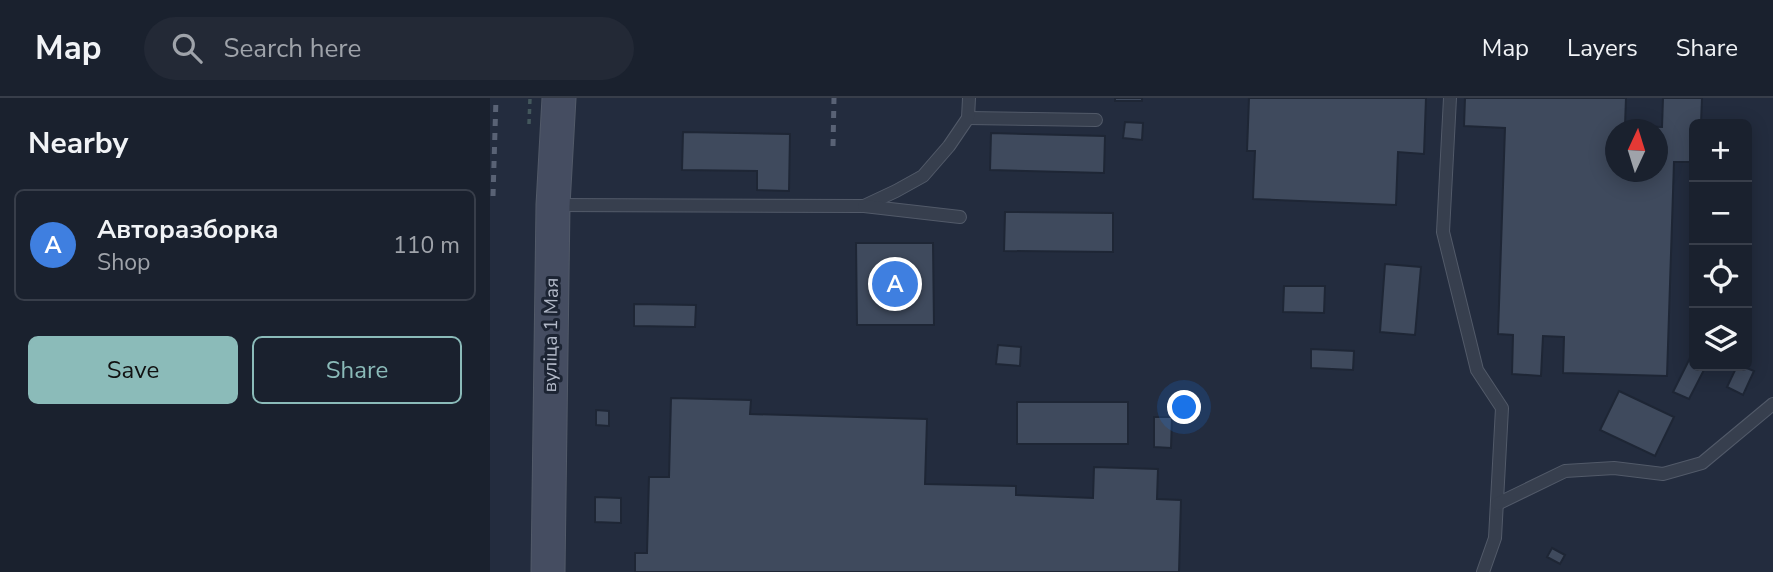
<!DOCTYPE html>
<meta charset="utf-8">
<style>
body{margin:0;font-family:"Nunito Sans",sans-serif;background:#232936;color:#f1f3f6}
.controls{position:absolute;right:21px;top:21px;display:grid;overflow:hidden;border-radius:10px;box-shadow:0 4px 18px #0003}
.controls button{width:63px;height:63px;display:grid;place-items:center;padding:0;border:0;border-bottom:2px solid #383e4a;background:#1a212e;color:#f1f3f6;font:35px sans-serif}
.compass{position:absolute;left:1115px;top:21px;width:63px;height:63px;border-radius:50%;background:#1a212e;box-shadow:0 4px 18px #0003;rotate:4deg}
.you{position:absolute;left:695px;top:310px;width:24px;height:24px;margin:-18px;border:5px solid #fff;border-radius:50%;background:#1a73e8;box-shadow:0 0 0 10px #1a73e833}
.badge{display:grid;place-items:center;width:46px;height:46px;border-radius:50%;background:#8bbbb9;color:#fff;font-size:23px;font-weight:700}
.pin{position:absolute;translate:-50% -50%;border:4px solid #fff;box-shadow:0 2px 7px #0006}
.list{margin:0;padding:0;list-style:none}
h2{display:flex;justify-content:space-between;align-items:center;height:91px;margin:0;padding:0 28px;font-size:30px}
h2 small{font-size:23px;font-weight:400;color:#9fa3aa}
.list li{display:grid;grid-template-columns:46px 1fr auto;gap:21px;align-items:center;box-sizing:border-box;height:112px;margin:0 14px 14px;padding:0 14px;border:2px solid #383e4a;border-radius:10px}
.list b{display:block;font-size:26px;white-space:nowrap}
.list p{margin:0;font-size:23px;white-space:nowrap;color:#9fa3aa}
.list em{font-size:23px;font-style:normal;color:#9fa3aa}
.actions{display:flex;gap:14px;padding:21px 28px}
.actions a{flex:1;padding:16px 0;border:2px solid #8bbbb9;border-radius:10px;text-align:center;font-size:24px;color:#8bbbb9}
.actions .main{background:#8bbbb9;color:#111}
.icon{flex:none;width:38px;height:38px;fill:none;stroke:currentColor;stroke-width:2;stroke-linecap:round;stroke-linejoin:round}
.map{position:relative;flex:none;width:1283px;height:474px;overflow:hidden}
header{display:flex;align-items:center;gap:42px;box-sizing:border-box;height:98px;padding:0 35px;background:#1a212e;border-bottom:2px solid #383e4a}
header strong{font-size:33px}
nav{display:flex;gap:38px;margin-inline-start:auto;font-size:24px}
.search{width:490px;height:63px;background:#232936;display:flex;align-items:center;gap:18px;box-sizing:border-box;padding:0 24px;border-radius:38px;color:#9fa3aa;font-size:26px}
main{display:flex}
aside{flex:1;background:#1a212e}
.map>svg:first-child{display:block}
</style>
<header>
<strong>Map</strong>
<div class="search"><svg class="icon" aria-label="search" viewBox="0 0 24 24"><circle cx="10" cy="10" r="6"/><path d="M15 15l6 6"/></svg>Search here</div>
<nav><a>Map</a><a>Layers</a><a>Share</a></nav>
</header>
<main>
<aside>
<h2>Nearby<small></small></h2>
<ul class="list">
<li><span class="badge" style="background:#3f7fe0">A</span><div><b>Авторазборка</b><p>Shop</p></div><em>110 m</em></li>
</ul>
<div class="actions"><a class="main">Save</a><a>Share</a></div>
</aside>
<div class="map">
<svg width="1283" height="474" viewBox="0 0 1283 474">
<rect width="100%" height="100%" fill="#232c3e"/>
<g fill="#3f4a5d" stroke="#1e2635" stroke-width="2" fill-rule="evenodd">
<rect x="625" y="0" width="27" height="3"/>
<path d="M759,0h177l-2,56 -26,-2 -2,53 -143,-6 2,-48h-8z"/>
<path d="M975,0h161l-1,28 37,1 1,-29h39l-1,26h-7v38h-20l-7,214 -104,-3 1,-36 -21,-1 -2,40 -29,-2 1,-39 -15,-1 7,-206 -41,-2zM1126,32h42v42h-42z"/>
<path d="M635,24l18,1 -1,17 -19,-2z"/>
<path d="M193,34l107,2 -1,57 -32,-1v-19l-75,-1z"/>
<path d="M501,35l114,3 -1,37 -114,-3z"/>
<path d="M515,114l108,1v39l-109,-1z"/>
<path d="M366,145h77l1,82h-77z"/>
<path d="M895,166l36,3 -6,68 -35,-3z"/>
<path d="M794,188h41l-1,27 -41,-1z"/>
<path d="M144,206l62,1 -1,22 -61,-1z"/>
<path d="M508,247l23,2 -1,19 -24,-2z"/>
<path d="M821,251l43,2 -1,19 -42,-2z"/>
<path d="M1203,254l1,14h12l-17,33 -16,-7z"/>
<path d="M1247,268h5l12,5 -11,24 -16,-8z"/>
<path d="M1129,293l55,26 -19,39 -55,-26z"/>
<path d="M181,300l80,2 -1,14 177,5 -2,65 91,2v9l77,3 1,-31 64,2 -1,30 24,1 -2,72h-544v-19h12l2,-76h20z"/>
<rect x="527" y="304" width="111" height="42"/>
<path d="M106,312l13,1v15l-13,-1z"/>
<path d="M664,319h18l-1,31 -17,-1z"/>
<path d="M105,399l26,1v25l-26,-1z"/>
<path d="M1062,450l13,7 -5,9 -13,-7z"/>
</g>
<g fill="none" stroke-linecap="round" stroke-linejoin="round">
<defs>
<g id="lane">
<path d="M960,0l-7,134 34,138 25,38 -7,130 -12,34"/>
<path d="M478,20l128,2"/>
<path d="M63,107l311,1 32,-15 27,-15 26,-30 19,-28 1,-20"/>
<path d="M374,108l96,11"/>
<path d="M1007,406l68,-33 49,-3 49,6 39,-11 71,-59"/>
</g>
<path id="secondary" d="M58,474l5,-367 6,-107"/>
</defs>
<use href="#lane" stroke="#525a69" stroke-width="14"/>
<use href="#secondary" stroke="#525a69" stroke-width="35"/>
<path stroke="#43575c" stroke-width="3.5" stroke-dasharray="5 5" stroke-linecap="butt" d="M39,26l1,-26"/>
<use href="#lane" stroke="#373f4e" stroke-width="12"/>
<use href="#secondary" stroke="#454d61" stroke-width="33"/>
<g stroke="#596275" stroke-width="5" stroke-dasharray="7 7" stroke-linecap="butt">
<path d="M343,48l1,-48"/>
<path d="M3,98l3,-98"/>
</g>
</g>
<g text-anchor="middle" stroke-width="6" stroke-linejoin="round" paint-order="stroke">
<g font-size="19" fill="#b3bac9" stroke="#1c2433">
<text transform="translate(60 237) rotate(-89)" y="7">вуліца 1 Мая</text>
</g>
</g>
</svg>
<div class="controls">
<button>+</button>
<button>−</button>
<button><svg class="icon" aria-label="locate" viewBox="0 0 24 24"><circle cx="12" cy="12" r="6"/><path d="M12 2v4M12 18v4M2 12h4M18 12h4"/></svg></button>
<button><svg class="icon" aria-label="layers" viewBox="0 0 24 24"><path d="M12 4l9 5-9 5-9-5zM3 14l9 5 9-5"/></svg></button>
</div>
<svg class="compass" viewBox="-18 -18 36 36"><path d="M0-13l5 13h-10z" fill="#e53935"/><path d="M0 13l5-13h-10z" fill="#9fa3aa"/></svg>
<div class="you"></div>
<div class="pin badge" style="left:405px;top:186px;background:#3f7fe0">A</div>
</div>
</main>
